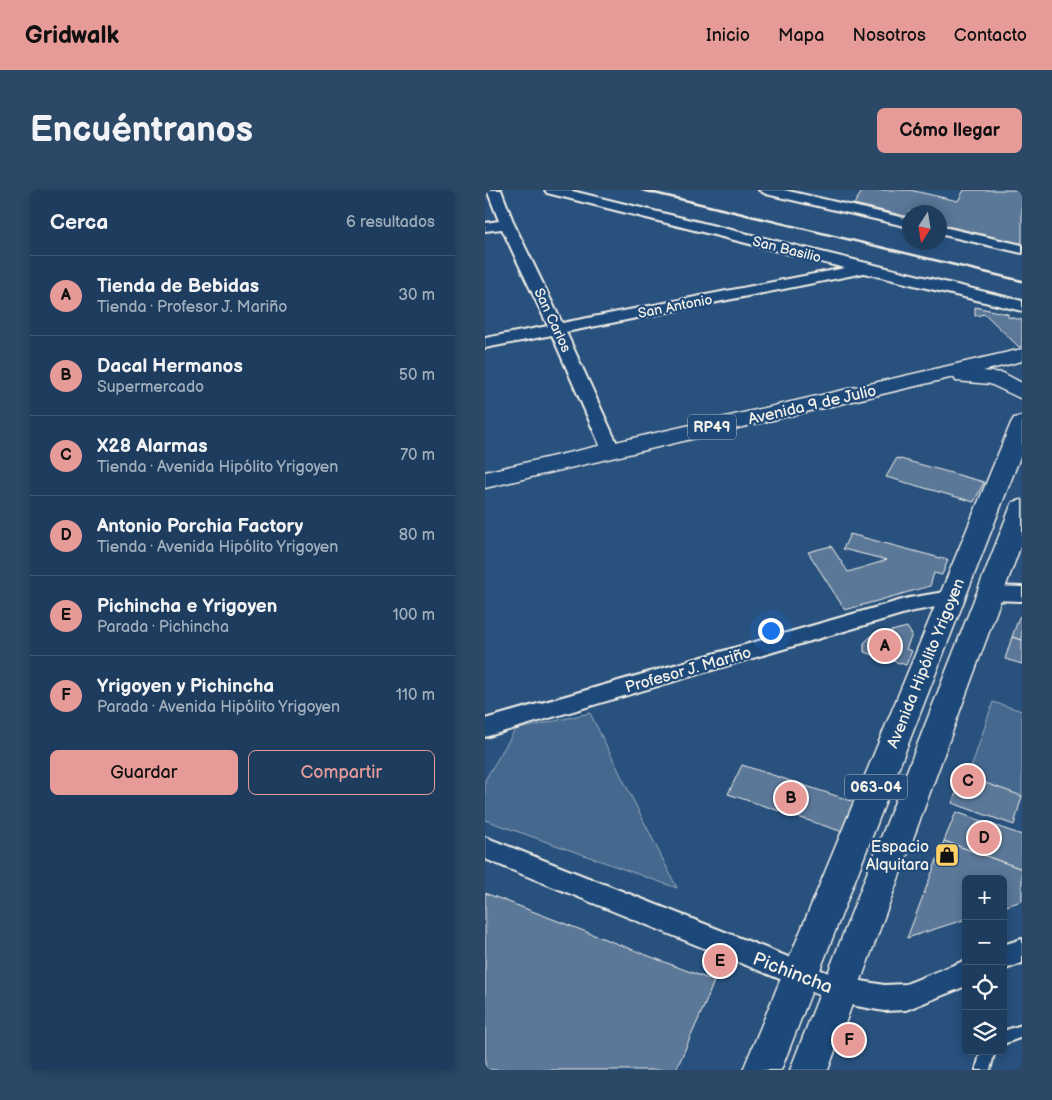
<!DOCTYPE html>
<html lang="es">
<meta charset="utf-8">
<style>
body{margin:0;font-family:"Balsamiq Sans",sans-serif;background:#2b4867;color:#f1f3f6}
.controls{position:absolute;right:15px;bottom:15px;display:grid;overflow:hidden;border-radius:8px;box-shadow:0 2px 12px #0003}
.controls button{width:45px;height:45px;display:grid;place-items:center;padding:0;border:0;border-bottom:1px solid #3c5673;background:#1e3d5e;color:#f1f3f6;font:25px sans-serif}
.compass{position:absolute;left:417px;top:15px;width:45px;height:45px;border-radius:50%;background:#1e3d5e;box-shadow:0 2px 12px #0003;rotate:192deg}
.you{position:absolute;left:285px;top:440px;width:18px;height:18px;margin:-12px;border:4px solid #fff;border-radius:50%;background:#1a73e8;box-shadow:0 0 0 8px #1a73e833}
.badge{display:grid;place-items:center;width:32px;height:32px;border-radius:50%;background:#e69b98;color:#111;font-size:16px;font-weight:700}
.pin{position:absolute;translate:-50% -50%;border:2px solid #fff;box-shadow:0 1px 5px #0006}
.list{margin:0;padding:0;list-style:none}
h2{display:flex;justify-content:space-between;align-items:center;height:65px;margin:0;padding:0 20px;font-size:21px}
h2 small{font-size:16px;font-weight:400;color:#a1aebc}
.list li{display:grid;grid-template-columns:32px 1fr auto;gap:15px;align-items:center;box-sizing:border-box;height:80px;padding:0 20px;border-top:1px solid #3c5673}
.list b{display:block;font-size:19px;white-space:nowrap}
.list p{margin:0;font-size:16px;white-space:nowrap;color:#a1aebc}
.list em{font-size:16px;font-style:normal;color:#a1aebc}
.actions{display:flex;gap:10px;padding:15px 20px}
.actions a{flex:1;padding:11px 0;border:1px solid #e69b98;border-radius:8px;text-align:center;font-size:18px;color:#e69b98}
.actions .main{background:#e69b98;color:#111}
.icon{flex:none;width:28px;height:28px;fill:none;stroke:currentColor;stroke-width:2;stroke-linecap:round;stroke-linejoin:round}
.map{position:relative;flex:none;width:537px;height:880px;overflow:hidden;border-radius:8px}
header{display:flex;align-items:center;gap:30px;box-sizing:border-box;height:70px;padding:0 25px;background:#e69b98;color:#111}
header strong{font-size:24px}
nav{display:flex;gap:28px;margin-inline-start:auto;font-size:18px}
.intro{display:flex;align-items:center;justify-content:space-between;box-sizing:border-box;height:120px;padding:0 30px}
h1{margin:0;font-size:35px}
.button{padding:12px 22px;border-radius:8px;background:#e69b98;color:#111;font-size:18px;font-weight:700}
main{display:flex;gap:30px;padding:0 30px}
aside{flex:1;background:#1e3d5e;border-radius:8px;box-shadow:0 2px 12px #0003}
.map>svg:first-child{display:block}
</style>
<header>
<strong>Gridwalk</strong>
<nav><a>Inicio</a><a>Mapa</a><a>Nosotros</a><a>Contacto</a></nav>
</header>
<div class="intro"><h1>Encuéntranos</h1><a class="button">Cómo llegar</a></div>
<main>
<aside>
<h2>Cerca<small>6 resultados</small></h2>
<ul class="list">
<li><span class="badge">A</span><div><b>Tienda de Bebidas</b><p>Tienda · Profesor J. Mariño</p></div><em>30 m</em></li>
<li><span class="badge">B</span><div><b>Dacal Hermanos</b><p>Supermercado</p></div><em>50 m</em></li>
<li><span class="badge">C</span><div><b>X28 Alarmas</b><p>Tienda · Avenida Hipólito Yrigoyen</p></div><em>70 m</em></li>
<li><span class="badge">D</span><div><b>Antonio Porchia Factory</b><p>Tienda · Avenida Hipólito Yrigoyen</p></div><em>80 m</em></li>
<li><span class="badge">E</span><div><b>Pichincha e Yrigoyen</b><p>Parada · Pichincha</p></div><em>100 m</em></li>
<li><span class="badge">F</span><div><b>Yrigoyen y Pichincha</b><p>Parada · Avenida Hipólito Yrigoyen</p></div><em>110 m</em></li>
</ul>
<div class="actions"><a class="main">Guardar</a><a>Compartir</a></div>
</aside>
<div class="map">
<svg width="537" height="880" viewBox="0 0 537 880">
<rect width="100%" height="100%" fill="#28517e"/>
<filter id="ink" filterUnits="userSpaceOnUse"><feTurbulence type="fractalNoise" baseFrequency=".02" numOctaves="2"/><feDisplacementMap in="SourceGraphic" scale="10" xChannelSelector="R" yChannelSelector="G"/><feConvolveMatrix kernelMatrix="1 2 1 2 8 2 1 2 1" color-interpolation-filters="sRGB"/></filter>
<g filter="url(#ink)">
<g fill="#45688e" stroke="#9cacbb">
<path d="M508,512l29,9v87l-55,-18z"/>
<path d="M105,523l87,175 -192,-68v-40l30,-50z"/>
</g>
<g fill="#5b7899" stroke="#f4f1e8">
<path d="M378,0h47l48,11 6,-11h58v54l-83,-20v-12h-30v5l-55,-13z"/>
<path d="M490,117l33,7v3l14,3v26l-3,1 -34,-33 -10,2z"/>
<path d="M412,268l87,24 -10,20 -88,-25z"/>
<path d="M365,344l98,26 -6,15 -8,-2 -4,13 -85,24 -37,-58 23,-6 17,26 39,-12 -44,-11z"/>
<path d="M537,425v25l-10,-3 7,-20z"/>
<path d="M422,437l5,8 -6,14 6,2 -6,14 -42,-13v-9l7,-7z"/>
<path d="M527,447l10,3v24l-17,-5z"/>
<path d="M257,575l113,37 -12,30 -115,-38z"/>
<path d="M478,585l59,21 -8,29 -62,-22z"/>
<path d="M471,622l66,23v34l-78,-28z"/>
<path d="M459,651l78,28v32l-19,6v-28h-37v40l-59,19z"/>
<path d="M0,703l229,88 -8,21 -30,68h-191z"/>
</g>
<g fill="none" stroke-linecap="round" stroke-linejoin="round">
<defs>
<g id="lane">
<path d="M537,835v12l-19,7v-13z"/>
<path d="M496,861h14l-5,19h-14z"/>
</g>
<g id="street">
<path d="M2,0h14l13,34 48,99 283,-55 -298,-75 -2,-3h23l454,111v10l-158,-38 -298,59 54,118 -3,4 -6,2 -6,-2 -3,-4 -50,-115 -67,13v-10l63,-12 -46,-97 -17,2v-8l14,-2z"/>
<path d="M274,0h25l125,29v8l-143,-33z"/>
<path d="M454,36l83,19v8l-83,-19z"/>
<path d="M505,396l32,1v14l-32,-1 -7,-2 -3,-5 3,-5z"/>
<path d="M465,401l7,2 3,5 -3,5 -48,9 -424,125v-18l424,-121z"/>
<path d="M0,647l354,140 45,8 22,-1 60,-24v26l-60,24 -22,1 -45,-8 -354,-144z"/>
<path d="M537,749v24l-19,7v-25z"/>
</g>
<g id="primary">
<path d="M537,159v12l-39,10 20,2 19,10v16l-32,-15 -34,-3 -2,-4 -469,111v-16z"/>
<path d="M537,226v36l-241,618h-38l268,-647 3,-5z"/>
<path d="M537,310v42l-194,528h-38l220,-562 3,-6z"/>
</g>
</defs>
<use href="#lane" stroke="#f4f1e8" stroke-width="4"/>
<use href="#street" stroke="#f4f1e8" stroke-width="4"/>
<use href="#primary" stroke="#f4f1e8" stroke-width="3"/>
<use href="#lane" fill="#1f4a7a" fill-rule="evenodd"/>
<use href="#street" fill="#1f4a7a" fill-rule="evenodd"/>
<use href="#primary" fill="#1f4a7a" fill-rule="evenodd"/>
<path stroke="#f4f1e8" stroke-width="2.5" d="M157,0l380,91"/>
</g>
</g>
<defs>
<symbol id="shop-square" viewBox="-11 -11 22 22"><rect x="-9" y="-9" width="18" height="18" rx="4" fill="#ffd166" stroke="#1f4a7a"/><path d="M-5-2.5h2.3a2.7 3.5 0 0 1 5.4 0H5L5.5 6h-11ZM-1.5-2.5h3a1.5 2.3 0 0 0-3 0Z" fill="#111"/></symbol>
</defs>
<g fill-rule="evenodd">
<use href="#shop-square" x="448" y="651" width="28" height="28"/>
</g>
<g text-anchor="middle" stroke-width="4.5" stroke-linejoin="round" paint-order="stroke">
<g font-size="14" fill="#f4f1e8" stroke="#1f4a7a">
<text transform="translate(302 59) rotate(14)" y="5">San Basilio</text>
<text transform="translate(190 116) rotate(-11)" y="5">San Antonio</text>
<text transform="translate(68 130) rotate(65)" y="5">San Carlos</text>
</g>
<g fill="#1f4a7a" stroke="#b4bfc7" stroke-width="1">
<rect x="203" y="224.5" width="48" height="25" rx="4"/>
<rect x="360" y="584.5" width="62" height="25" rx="4"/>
</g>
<g font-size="15" font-weight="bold" fill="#f4f1e8">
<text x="227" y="242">RP49</text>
<text x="391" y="602">063-04</text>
</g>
<g font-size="16" fill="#f4f1e8" stroke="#1f4a7a">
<text transform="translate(327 214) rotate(-13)" y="6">Avenida 9 de Julio</text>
<text transform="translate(440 473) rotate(-68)" y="6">Avenida Hipólito Yrigoyen</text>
<text transform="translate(203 479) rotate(-16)" y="6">Profesor J. Mariño</text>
</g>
<g font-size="16" fill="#f4f1e8" stroke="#1f4a7a" text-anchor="end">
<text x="444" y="662">Espacio<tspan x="444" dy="18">Alquitara</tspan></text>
</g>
<g font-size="19" fill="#f4f1e8" stroke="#1f4a7a">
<text transform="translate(308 782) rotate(21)" y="7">Pichincha</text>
</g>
</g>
</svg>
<div class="controls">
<button>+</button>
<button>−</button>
<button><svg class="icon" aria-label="locate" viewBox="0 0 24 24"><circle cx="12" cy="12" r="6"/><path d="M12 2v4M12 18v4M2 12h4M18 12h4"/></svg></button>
<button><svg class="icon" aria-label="layers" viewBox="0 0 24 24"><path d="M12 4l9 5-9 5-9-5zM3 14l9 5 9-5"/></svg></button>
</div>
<svg class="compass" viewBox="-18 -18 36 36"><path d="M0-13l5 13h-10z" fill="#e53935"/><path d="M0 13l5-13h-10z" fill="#a1aebc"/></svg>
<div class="you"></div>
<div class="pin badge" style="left:400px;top:456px">A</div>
<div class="pin badge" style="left:306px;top:608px">B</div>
<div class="pin badge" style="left:483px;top:591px">C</div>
<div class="pin badge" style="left:499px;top:648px">D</div>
<div class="pin badge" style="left:235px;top:771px">E</div>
<div class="pin badge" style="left:364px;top:850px">F</div>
</div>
</main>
